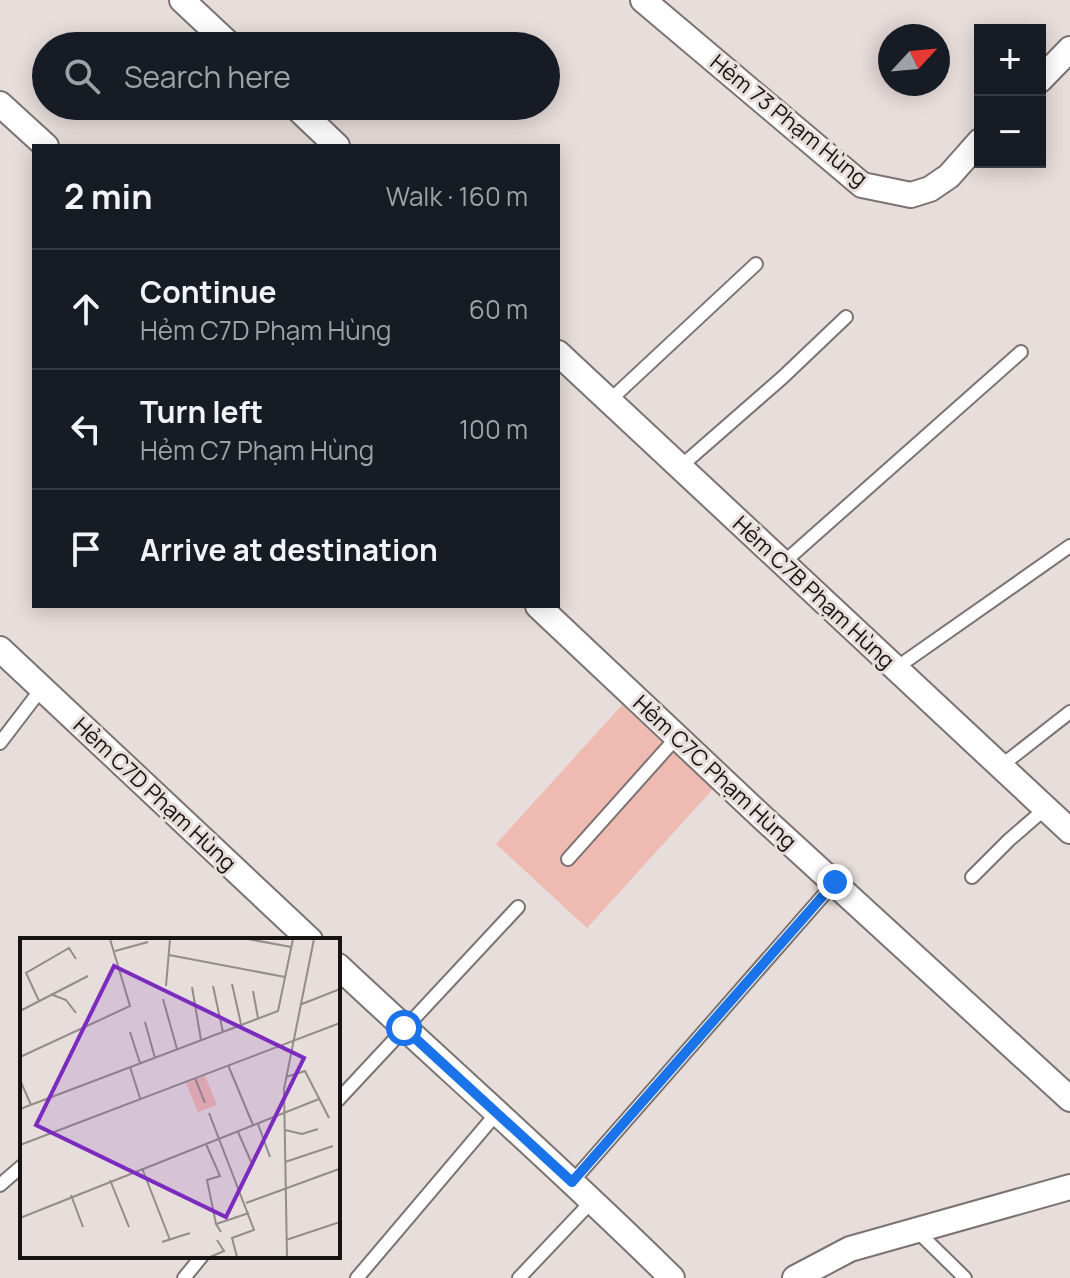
<!DOCTYPE html>
<meta charset="utf-8">
<style>
body{margin:0;font-family:Manrope,sans-serif;background:#20242c;color:#f1f3f6}
.controls{position:absolute;right:24px;top:24px;display:grid;overflow:hidden;border-radius:0px;box-shadow:0 4px 20px #0003}
.controls button{width:72px;height:72px;display:grid;place-items:center;padding:0;border:0;border-bottom:2px solid #363941;background:#171b24;color:#f1f3f6;font:40px sans-serif}
.compass{position:absolute;left:878px;top:24px;width:72px;height:72px;border-radius:50%;background:#171b24;box-shadow:0 4px 20px #0003;rotate:64deg}
.stop{position:absolute;width:24px;height:24px;margin:-18px;border:6px solid #1a73e8;border-radius:50%;background:#fff}
.stop.end{background:#1a73e8;border-color:#fff;box-shadow:0 2px 8px #0008}
.list{margin:0;padding:0;list-style:none}
h2{display:flex;justify-content:space-between;align-items:center;height:104px;margin:0;padding:0 32px;font-size:34px}
h2 small{font-size:26px;font-weight:400;color:#9ea1a6}
.list li{display:grid;grid-template-columns:52px 1fr auto;gap:24px;align-items:center;box-sizing:border-box;height:120px;padding:0 32px;border-top:2px solid #363941}
.list b{display:block;font-size:30px;white-space:nowrap}
.list p{margin:0;font-size:26px;white-space:nowrap;color:#9ea1a6}
.list em{font-size:26px;font-style:normal;color:#9ea1a6}
.icon{flex:none;width:44px;height:44px;fill:none;stroke:currentColor;stroke-width:2;stroke-linecap:round;stroke-linejoin:round}
.map{position:relative;flex:none;width:1070px;height:1278px;overflow:hidden}
.search{position:absolute;background:#171b24;box-shadow:0 4px 20px #0003;left:32px;top:32px;width:528px;height:88px;display:flex;align-items:center;gap:20px;box-sizing:border-box;padding:0 28px;border-radius:44px;color:#9ea1a6;font-size:30px}
.panel{position:absolute;background:#171b24;box-shadow:0 4px 20px #0003;left:32px;top:144px;width:528px;height:464px;border-radius:0px}
.map>svg:first-child{display:block}
</style>
<div class="map">
<svg width="1070" height="1278" viewBox="0 0 1070 1278">
<rect width="100%" height="100%" fill="#e7dddb"/>
<path fill="#eebab1" d="M622,705l91,84 -126,139 -91,-84z"/>
<g fill="none" stroke-linecap="round" stroke-linejoin="round">
<defs>
<g id="service">
<path d="M609,401l147,-137"/>
<path d="M680,467l103,-90 63,-60"/>
<path d="M783,563l238,-211"/>
<path d="M896,668l174,-122"/>
<path d="M0,743l42,-55"/>
<path d="M1001,766l69,-54"/>
<path d="M568,859l109,-122"/>
<path d="M972,877l37,-37 37,-32"/>
<path d="M338,1100l180,-193"/>
<path d="M572,1182l263,-300"/>
<path d="M0,1185l22,-19"/>
<path d="M916,1230l49,48"/>
<path d="M184,1278l18,-22"/>
<path d="M357,1278l139,-164"/>
<path d="M519,1278l74,-78"/>
</g>
<g id="minor">
<path d="M182,0l49,46"/>
<path d="M643,0l219,185 49,10 19,-6 19,-13 31,-35"/>
<path d="M1040,80l30,-31"/>
<path d="M0,104l46,42"/>
<path d="M295,106l42,40"/>
<path d="M558,353l512,478"/>
<path d="M538,606l225,212 307,281"/>
<path d="M0,649l310,291"/>
<path d="M338,966c111,104 226,205 334,312"/>
<path d="M795,1278l55,-29 220,-62"/>
</g>
</defs>
<use href="#service" stroke="#7b7371" stroke-width="16"/>
<use href="#minor" stroke="#7b7371" stroke-width="28"/>
<use href="#service" stroke="#fff" stroke-width="12"/>
<use href="#minor" stroke="#fff" stroke-width="24"/>
</g>
<g fill="none" stroke-linecap="round" stroke-linejoin="round">
<path stroke="#1a73e8" stroke-width="10" d="M404,1028l168,154 263,-300"/>
</g>
<g text-anchor="middle" stroke-width="6" stroke-linejoin="round" paint-order="stroke">
<g font-size="22" fill="#171313" stroke="#e7dddb">
<text transform="translate(789 120) rotate(39)" y="8">Hẻm 73 Phạm Hùng</text>
<text transform="translate(814 592) rotate(43)" y="8">Hẻm C7B Phạm Hùng</text>
<text transform="translate(715 772) rotate(43)" y="8">Hẻm C7C Phạm Hùng</text>
<text transform="translate(155 794) rotate(43)" y="8">Hẻm C7D Phạm Hùng</text>
</g>
</g>
<g transform="translate(20 938)">
<rect width="320" height="320" fill="#e7dddb"/>
<path d="M185,138l12,29 -19,7 -12,-29z" fill="#eebab1"/>
<path fill="none" stroke="#948c8b" stroke-width="2" d="M228,1l43,8M95,13l33,-9M149,17l116,22M212,46l9,40M146,48l4,-47M193,48l10,46M172,49l9,53M233,53l5,27M33,57l13,5 10,13M143,61l14,50M19,63l-13,-28 43,-25 7,11M282,66l38,-15M0,73l68,-35M125,84l10,36M110,94l10,31M0,119l110,-51 -20,-67M208,127l25,60M110,129l10,31M266,139l19,-6 24,47M175,140l10,25M0,142l11,25M0,171l258,-98 15,-72M189,175l45,117 -22,8 5,19M238,186l12,33M265,192l17,4 16,-5M218,194l15,34M186,206l14,32 -13,4 9,44M0,207l320,-122M265,224l48,-16M122,230l28,72M90,242l19,47M51,257l12,32M226,265l93,-34M0,280l299,-119M201,294l-5,-8 33,-11M266,302l54,-18M142,304l28,-9M190,319l14,-6 -7,-11M267,319l-3,-168 30,-150"/>
<path fill="#7b2cbf" fill-opacity="0.15" stroke="#7b2cbf" stroke-width="4" d="M94,28l190,92 -78,159 -190,-92z"/>
<rect width="320" height="320" fill="none" stroke="#171313" stroke-width="4"/>
</g>
</svg>
<div class="controls">
<button>+</button>
<button>−</button>
</div>
<svg class="compass" viewBox="-18 -18 36 36"><path d="M0-13l5 13h-10z" fill="#e53935"/><path d="M0 13l5-13h-10z" fill="#9ea1a6"/></svg>
<div class="stop" style="left:404px;top:1028px"></div>
<div class="stop end" style="left:835px;top:882px"></div>
<div class="search"><svg class="icon" aria-label="search" viewBox="0 0 24 24"><circle cx="10" cy="10" r="6"/><path d="M15 15l6 6"/></svg>Search here</div>
<section class="panel">
<h2>2 min<small>Walk · 160 m</small></h2>
<ul class="list">
<li><svg class="icon" aria-label="ahead" viewBox="0 0 24 24"><path d="M12 20V5M6 11l6-6 6 6"/></svg><div><b>Continue</b><p>Hẻm C7D Phạm Hùng</p></div><em>60 m</em></li>
<li><svg class="icon" aria-label="left" viewBox="0 0 24 24"><path d="M17 20v-9H6M10 6l-5 5 5 5"/></svg><div><b>Turn left</b><p>Hẻm C7 Phạm Hùng</p></div><em>100 m</em></li>
<li><svg class="icon" aria-label="arrive" viewBox="0 0 24 24"><path d="M6 21V4h12l-3 4 3 4H6"/></svg><div><b>Arrive at destination</b></div></li>
</ul>
</section>
</div>
